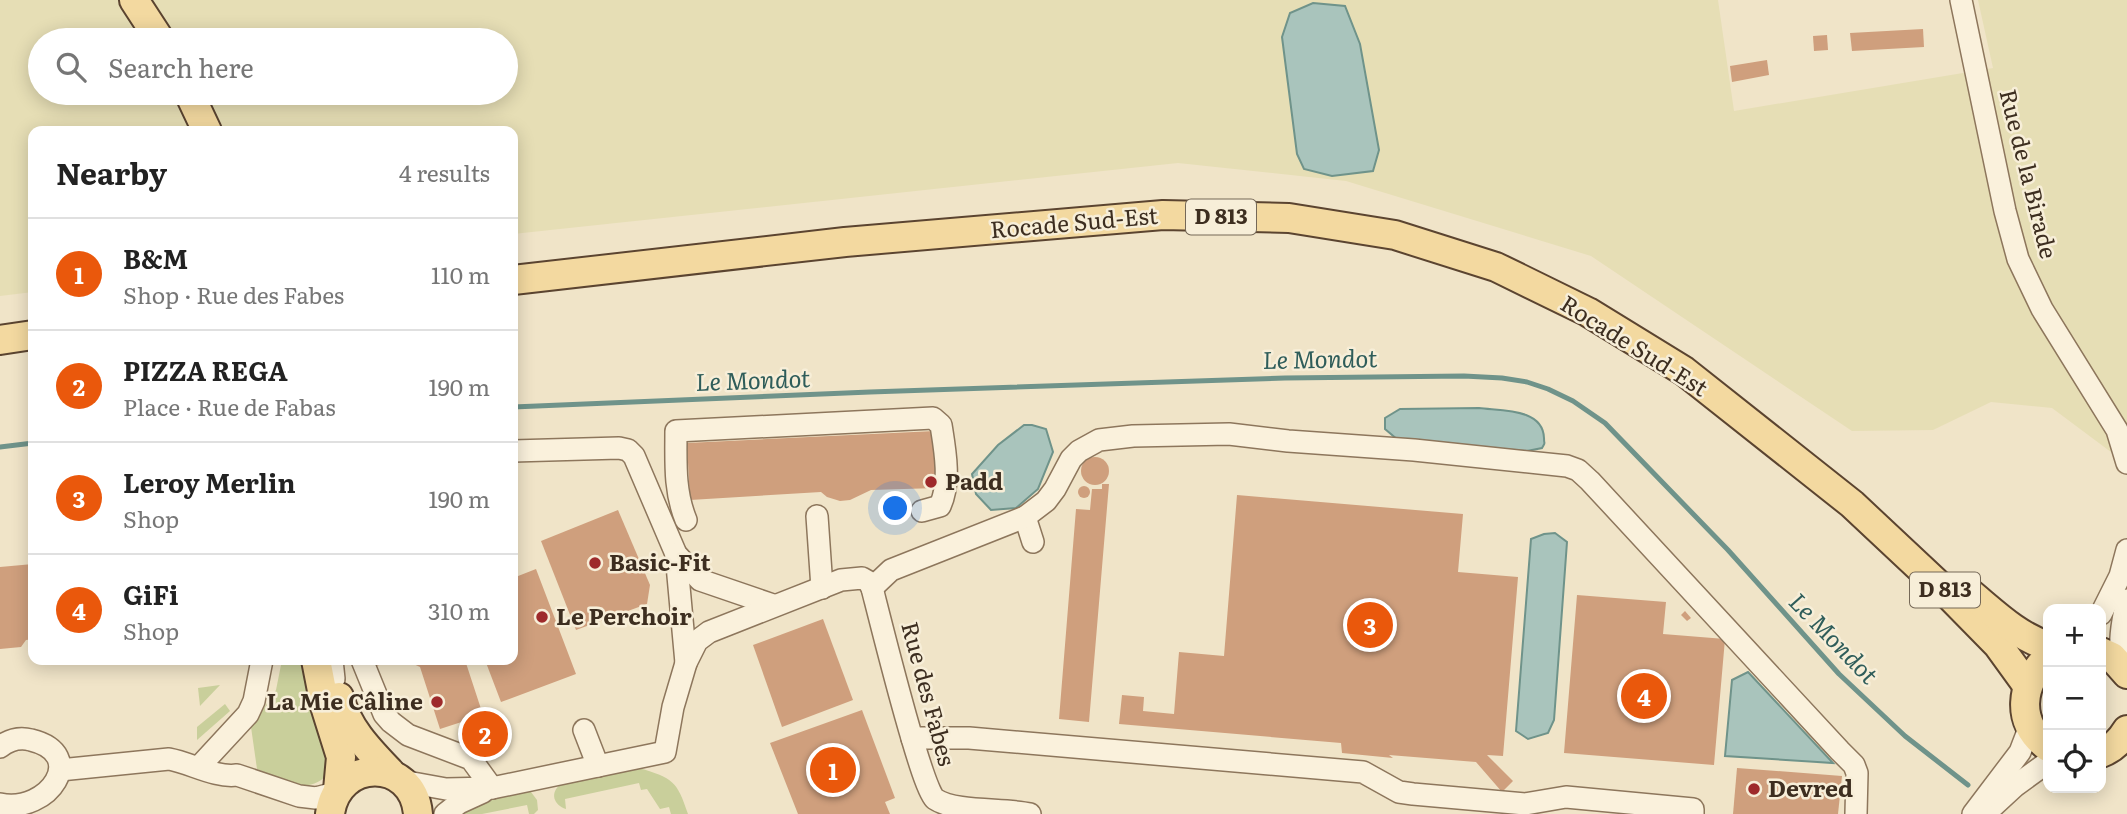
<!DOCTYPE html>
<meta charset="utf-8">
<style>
body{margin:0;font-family:Literata,serif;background:#f2f2f2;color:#222}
.controls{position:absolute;right:21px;bottom:21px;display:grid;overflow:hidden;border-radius:14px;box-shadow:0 4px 18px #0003}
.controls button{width:63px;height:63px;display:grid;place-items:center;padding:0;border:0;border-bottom:2px solid #e0e0e0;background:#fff;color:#222;font:35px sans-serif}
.you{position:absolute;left:896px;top:509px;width:24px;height:24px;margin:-18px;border:5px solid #fff;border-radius:50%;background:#1a73e8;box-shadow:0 0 0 10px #1a73e833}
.badge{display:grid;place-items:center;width:46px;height:46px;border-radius:50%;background:#ea580c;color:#fff;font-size:23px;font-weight:700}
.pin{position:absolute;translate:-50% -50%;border:4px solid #fff;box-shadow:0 2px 7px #0006}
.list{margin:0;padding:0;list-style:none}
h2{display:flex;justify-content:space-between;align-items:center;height:91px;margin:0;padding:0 28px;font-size:30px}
h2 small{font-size:23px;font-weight:400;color:#767676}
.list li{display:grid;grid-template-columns:46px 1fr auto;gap:21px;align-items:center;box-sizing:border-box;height:112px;padding:0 28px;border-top:2px solid #e0e0e0}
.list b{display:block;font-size:26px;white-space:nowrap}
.list p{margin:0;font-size:23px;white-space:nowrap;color:#767676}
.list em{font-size:23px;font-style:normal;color:#767676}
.icon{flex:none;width:38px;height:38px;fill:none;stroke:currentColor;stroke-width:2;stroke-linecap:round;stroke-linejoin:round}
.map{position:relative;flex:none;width:2127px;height:814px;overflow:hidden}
.search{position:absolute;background:#fff;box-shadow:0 4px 18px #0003;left:28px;top:28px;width:490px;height:77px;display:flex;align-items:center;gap:18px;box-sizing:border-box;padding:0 24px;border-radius:38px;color:#767676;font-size:26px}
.panel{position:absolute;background:#fff;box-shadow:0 4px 18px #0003;left:28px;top:126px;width:490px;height:539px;border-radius:14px}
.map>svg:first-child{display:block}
</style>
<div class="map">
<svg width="2127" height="814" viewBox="0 0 2127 814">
<rect width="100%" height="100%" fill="#f0e4c8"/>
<path fill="#e6deb5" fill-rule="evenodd" d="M0,0h1718l16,111 259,-43 -15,-68h149v464l-75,-56 -61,-6 -58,28 -81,1 -261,-175 -245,-75 -168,-18 -665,71v-103h-480v161l-33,4zM40,40h466v53h-466z"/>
<g fill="#c9cf9b">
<path d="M282,660h28l20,111c-21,28 -46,8 -73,-2l-6,-42 25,-37z"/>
<path d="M220,685l-20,21 -2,-18z"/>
<path d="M225,704l5,7 -33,29v-13z"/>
<path d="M639,768c34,10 38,13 49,46h-17l-2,-7 -9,2 -13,-20 -6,1 -2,-7 -74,16 1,10c-12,-4 -17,-16 -5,-25z"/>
<path d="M526,791l5,1 6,8 1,10 -4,4h-5l-2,-9 -45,9h-28l23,-13z"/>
</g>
<g fill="#a9c4bc" stroke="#6f938a" stroke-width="2">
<path d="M1313,3l32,3 15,38 19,106 -6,21 -41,5 -28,-7 -7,-15 -15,-117 8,-24z"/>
<path d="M1479,408c22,3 64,0 65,30 0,8 2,3 -2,10l-15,3 -129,-11 -13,-11v-11l15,-9z"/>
<path d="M1024,425h8l14,4 7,23 -15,37 -22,19 -25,2 -15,-16 -4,-20 26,-29z"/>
<path d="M1555,533l12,9 -13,178 -6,13 -20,6 -12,-8 15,-192 13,-5z"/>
<path d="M1748,672l85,91 -108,-7 7,-76z"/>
</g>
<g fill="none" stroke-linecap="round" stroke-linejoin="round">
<g stroke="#6f938a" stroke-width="5">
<path d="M513,407l357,-15 415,-14 179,-2 38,2 25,4 21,7 25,12 32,22 123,127 111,124 66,62 63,49"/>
<path d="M0,447l33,-4"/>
</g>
</g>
<g fill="#cf9f7d">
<path d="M1923,29l1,18 -72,4 -2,-18z"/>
<path d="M1827,35l1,15 -14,1 -1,-15z"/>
<path d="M1767,60l2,15 -37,7 -2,-16z"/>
<path d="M935,431l2,57 -66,2 -21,10 -10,1 -13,-4 -6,-5 -131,8 -3,-57z"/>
<circle cx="1095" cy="471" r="14"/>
<path d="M1102,484h7l-20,238 -30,-3 17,-210 14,1 2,-21h10z"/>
<circle cx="1084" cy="492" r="6"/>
<path d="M1237,495l226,19 -5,58 60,5 -15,179 -16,-1 26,26 -11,11 -26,-30 -87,-7 4,3 -51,-5 -1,-10 -222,-19 3,-29 22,2 -1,14 31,3 5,-62 45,4z"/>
<path d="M618,510l32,75 -3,19 -71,26 -35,-89z"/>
<path d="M33,564v75l-7,1 -5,7 -21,2v-82z"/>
<path d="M536,569l40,105 -75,28 -16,-42h28v-82z"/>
<path d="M1577,595l89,7 -3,32 62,5 -11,126 -150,-12z"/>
<path d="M1685,611l6,7 -4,3 -6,-6z"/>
<path d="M823,619l30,81 -71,27 -29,-82z"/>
<path d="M370,660h25l-22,7z"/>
<path d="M405,660h60l18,55 -43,14 -20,-62z"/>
<path d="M862,710l33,88 -10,4 5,12h-92l-28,-71z"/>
<path d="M486,726l4,13 -6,2 -4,-13z"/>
<path d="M1737,768l105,8 -4,38h-105z"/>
</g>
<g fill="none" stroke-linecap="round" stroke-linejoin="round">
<defs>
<g id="minor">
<path d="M1961,0l44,211 13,48 24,50 75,121 10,33"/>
<path d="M513,451l106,-3 9,2 6,6 42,98 24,26 73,25"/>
<path d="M817,516l5,72"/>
<path d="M1025,517l8,25"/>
<path d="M686,520c-12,-29 -10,-59 -10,-89l257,-13 8,7c4,25 10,57 -1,81l-18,5"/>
<path d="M676,554l10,109"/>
<path d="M872,588l19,-18 134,-53 21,-16 9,-12 16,-30 8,-8 20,-11 34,-4 96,-2 59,7 126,9 153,16 11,4 12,11 250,270 14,14 3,8 -1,41"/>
<path d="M2101,614l19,-38 7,-26"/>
<path d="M332,660l2,19"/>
<path d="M362,660l22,54 7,8 17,13 63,24 21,29"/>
<path d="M2123,668c-5,-23 -1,-45 4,-68"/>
<path d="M584,730l14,36"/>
<path d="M912,738h57l394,34 36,20 14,2 112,10 41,-7 127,12v5"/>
<path d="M0,747c9,-7 20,-10 31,-7 58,14 18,74 -31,64"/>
<path d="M199,767l49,-53 6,-13 8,-41"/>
<path d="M60,770l109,-11c22,4 46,19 68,16l62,21 17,2 19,-5"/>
<path d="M402,781l44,8 46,-1 173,-36 8,-45 13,-44 11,-22 12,-9 132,-52 21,-2 7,4 3,6c7,27 50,202 63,211 21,14 69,9 95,15"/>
<path d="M1989,810l26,-24 33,-24"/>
<path d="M445,814l14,-11 24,-11"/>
<path d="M1973,814l47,-62 10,-26"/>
</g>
<g id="major">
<path d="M134,0l26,40"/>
<path d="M189,93l18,38"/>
<path d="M513,280l332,-38 318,-27 126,3 106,17 101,32 92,45 96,59 168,133 95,89 51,52 29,40"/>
<path d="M0,340l33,-5"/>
<path d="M1966,590c26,21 50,46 82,56"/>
<path d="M2101,652l11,5 15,17"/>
<path d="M2048,657c-28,27 -33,65 0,90"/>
<path d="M316,660l9,46 16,51 -3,33"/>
<path d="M339,697c9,32 29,52 51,75"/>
<path d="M2101,753c11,-4 20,-13 26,-23"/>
<path d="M330,814c7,-56 83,-57 88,0"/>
</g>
</defs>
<use href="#minor" stroke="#8d765c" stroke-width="24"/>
<use href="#major" stroke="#5b4430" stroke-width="32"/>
<use href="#minor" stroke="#faf1dc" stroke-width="21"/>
<use href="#major" stroke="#f3d9a0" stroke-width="28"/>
</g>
<g fill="#9e2a2b" stroke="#f7eed8" stroke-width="2.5">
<circle cx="931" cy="482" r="7"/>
<circle cx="595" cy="563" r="7"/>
<circle cx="542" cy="617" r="7"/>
<circle cx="437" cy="702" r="7"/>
<circle cx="1754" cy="789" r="7"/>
</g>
<g text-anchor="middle" stroke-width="5" stroke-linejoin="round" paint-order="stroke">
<g fill="#f7eed8" stroke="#756857" stroke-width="2">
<rect x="1186" y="199.5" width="70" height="35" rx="5"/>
<rect x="1910" y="572.5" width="70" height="35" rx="5"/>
</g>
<g font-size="21" font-weight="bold" fill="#3d2e20">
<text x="1221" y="224">D 813</text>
<text x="1945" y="597">D 813</text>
</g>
<g font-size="23" fill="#3d2e20" stroke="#f7eed8">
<text transform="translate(2028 174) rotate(76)" y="8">Rue de la Birade</text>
<text transform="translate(1074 223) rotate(-5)" y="8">Rocade Sud-Est</text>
<text transform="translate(1634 346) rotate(32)" y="8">Rocade Sud-Est</text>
<text transform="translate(928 694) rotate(75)" y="8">Rue des Fabes</text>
</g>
<g font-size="23" font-weight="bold" fill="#3d2e20" stroke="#f7eed8" text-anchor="start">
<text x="945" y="490">Padd</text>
<text x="609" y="571">Basic-Fit</text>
<text x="556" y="625">Le Perchoir</text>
<text x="423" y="710" text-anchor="end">La Mie Câline</text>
<text x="1768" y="797">Devred</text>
</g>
<g font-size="24" font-style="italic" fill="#2f5d5a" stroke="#f7eed8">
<text transform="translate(1320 360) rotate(-1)" y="8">Le Mondot</text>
<text transform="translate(753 381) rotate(-2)" y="8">Le Mondot</text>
<text transform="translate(1833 639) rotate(46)" y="8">Le Mondot</text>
</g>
</g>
</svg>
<div class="controls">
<button>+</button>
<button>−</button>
<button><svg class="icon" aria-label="locate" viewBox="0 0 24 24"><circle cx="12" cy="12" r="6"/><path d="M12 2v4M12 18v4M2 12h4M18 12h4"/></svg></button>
</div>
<div class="you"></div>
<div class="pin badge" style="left:833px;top:770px">1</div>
<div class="pin badge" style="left:485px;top:734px">2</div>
<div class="pin badge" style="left:1370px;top:625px">3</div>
<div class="pin badge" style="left:1644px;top:696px">4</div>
<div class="search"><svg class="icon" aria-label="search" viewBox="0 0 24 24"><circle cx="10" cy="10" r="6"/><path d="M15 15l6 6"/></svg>Search here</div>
<section class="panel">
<h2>Nearby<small>4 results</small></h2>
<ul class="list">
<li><span class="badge">1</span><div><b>B&amp;M</b><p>Shop · Rue des Fabes</p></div><em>110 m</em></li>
<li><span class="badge">2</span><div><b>PIZZA REGA</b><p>Place · Rue de Fabas</p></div><em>190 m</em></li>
<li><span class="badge">3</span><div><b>Leroy Merlin</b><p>Shop</p></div><em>190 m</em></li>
<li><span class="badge">4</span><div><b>GiFi</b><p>Shop</p></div><em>310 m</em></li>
</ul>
</section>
</div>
